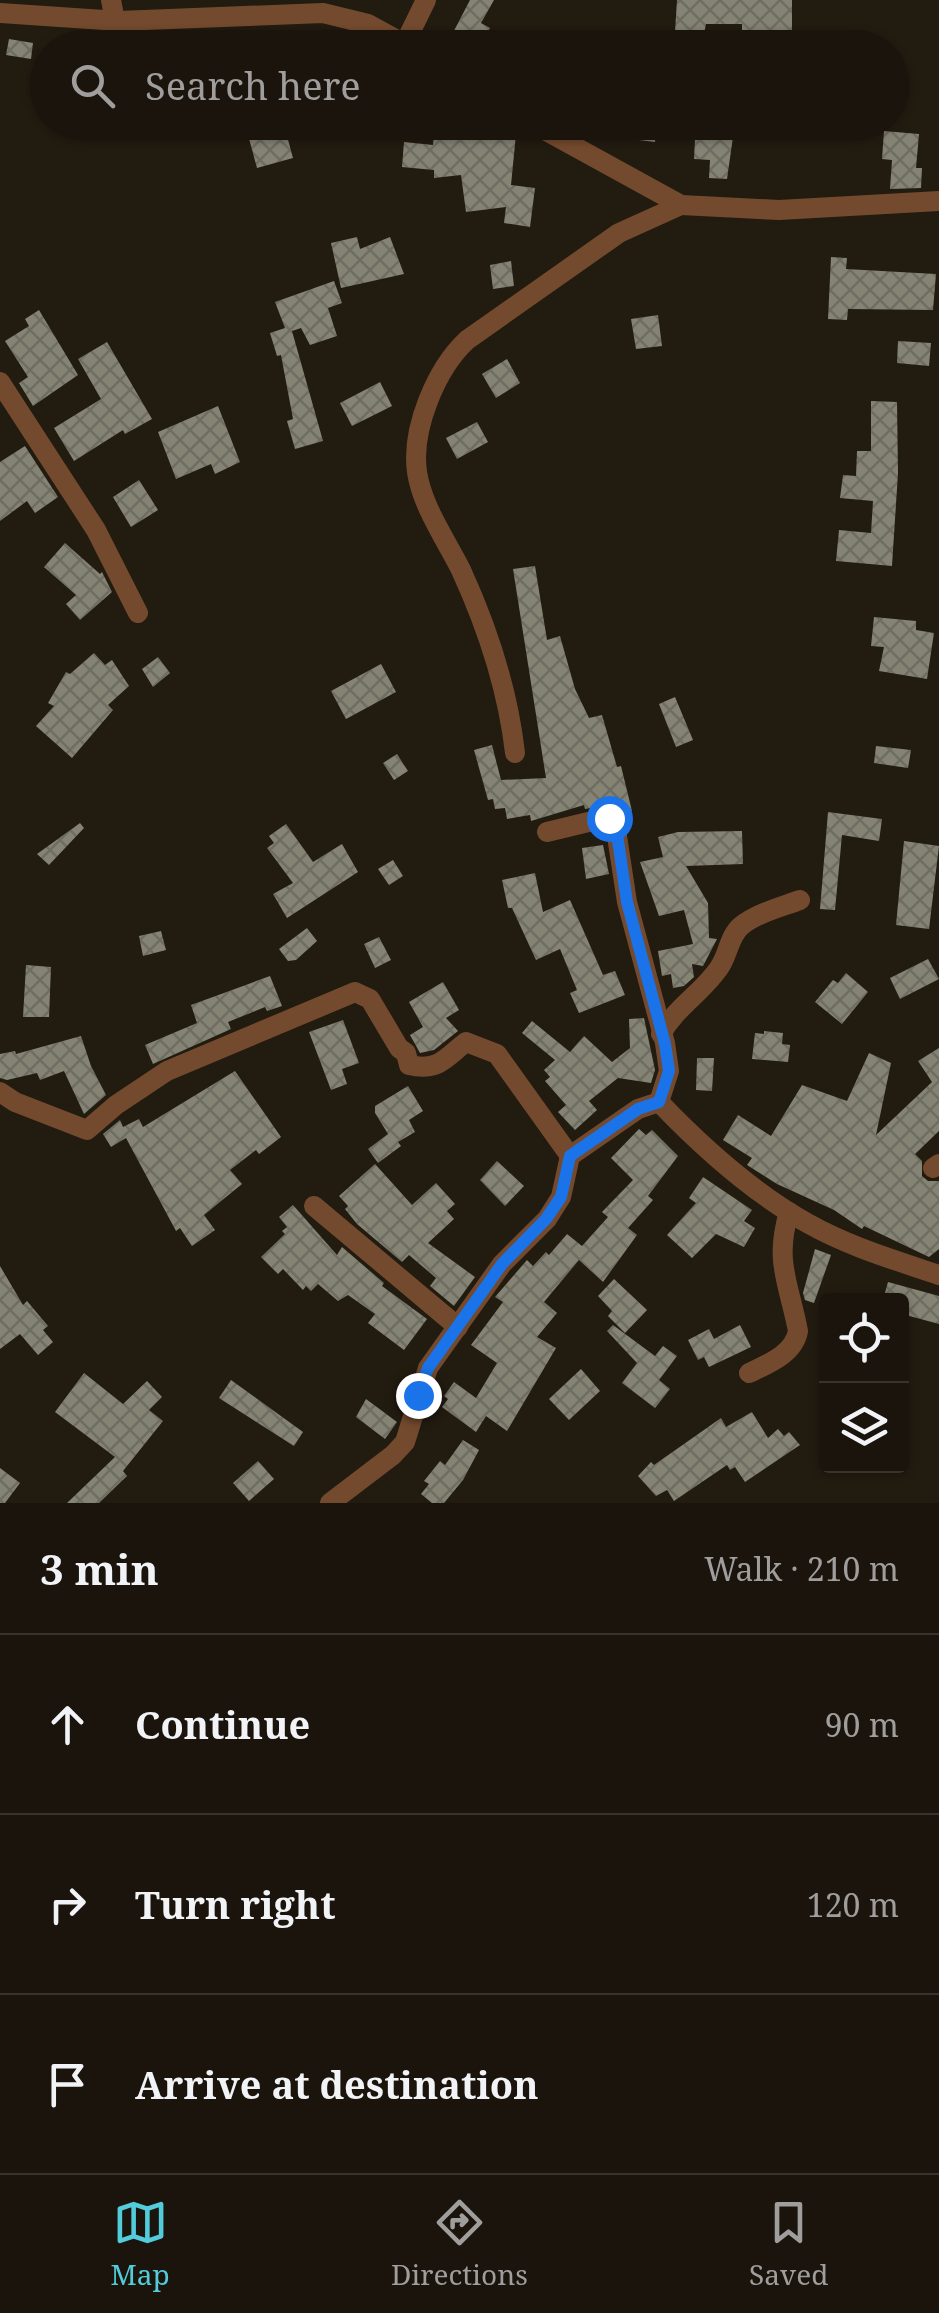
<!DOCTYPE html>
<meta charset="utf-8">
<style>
body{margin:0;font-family:"Noto Serif",serif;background:#231d15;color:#f1f3f6}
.controls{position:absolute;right:30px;bottom:30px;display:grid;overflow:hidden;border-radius:10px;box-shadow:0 2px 8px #0004}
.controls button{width:90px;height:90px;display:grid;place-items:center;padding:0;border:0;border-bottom:2px solid #38332d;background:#1a140c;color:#f1f3f6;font:50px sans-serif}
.stop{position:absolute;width:30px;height:30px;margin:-22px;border:8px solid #1a73e8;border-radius:50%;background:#fff}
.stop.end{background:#1a73e8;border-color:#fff;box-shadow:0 2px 10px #0008}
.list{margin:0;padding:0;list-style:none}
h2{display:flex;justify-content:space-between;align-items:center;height:130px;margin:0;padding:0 40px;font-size:42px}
h2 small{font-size:32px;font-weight:400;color:#9f9e9d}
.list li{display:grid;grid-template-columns:65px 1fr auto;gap:30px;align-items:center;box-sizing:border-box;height:180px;padding:0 40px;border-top:2px solid #38332d}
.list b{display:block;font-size:38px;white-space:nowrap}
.list em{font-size:32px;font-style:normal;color:#9f9e9d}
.icon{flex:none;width:55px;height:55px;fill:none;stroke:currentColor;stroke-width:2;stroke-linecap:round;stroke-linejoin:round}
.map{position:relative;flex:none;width:939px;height:1503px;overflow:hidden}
.search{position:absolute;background:#1a140c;box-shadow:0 2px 8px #0004;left:30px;right:30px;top:30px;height:110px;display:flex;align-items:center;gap:25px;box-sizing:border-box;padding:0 35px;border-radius:55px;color:#9f9e9d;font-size:38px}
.sheet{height:670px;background:#1a140c}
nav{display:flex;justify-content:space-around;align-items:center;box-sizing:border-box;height:140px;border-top:2px solid #38332d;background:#1a140c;font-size:28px;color:#9f9e9d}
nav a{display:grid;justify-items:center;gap:5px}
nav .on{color:#52cbda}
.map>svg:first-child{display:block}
</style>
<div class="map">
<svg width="939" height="1503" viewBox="0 0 939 1503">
<defs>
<pattern id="building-cross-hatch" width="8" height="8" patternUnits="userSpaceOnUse" patternTransform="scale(2.5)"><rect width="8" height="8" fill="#848374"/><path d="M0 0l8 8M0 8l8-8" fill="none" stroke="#6e6d62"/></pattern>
</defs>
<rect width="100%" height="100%" fill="#221b10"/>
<g fill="url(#building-cross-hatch)">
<path d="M470,0h24l-13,23 9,5 -10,20h-35z"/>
<path d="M677,0h115v30h45v18h-65v-14h-30v-10h-36l-5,24h-27z"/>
<path d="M9,39l24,4 -2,16 -25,-4z"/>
<path d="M435,122l82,2 -6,61 24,3 -5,39 -26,-4 2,-16 -40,5 -5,-37 -27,3v-8l-32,-3 2,-25 29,3z"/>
<path d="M629,122l80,3 25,5 -7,49 -18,-1 1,-18 -16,-1 1,-19 -40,-3v5l-16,-2v-4l-11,-1z"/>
<path d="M284,125l9,33 -36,10 -9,-33z"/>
<path d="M884,131l35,3 -3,34h6l-1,20 -31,1 2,-29 -10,-1z"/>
<path d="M357,237l3,12 30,-12 14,37 -63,14 -10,-45z"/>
<path d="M831,257l16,1 -1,11 90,5 -3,36 -85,-1 -1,11 -19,-1z"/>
<path d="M511,261l3,25 -21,3 -3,-24z"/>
<path d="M334,281l8,22 -14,5 9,28 -27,9 -9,-17 -9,3 31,110 -28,8 -8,-28 6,-2 -12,-64 -4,1 -7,-23 15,-5 -10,-26z"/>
<path d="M39,310l39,65 -45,31 -14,-23 9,-6 -23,-36 24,-15 -4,-7z"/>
<path d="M658,315l4,31 -26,3 -5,-30z"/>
<path d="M898,341l33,2 -2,23 -32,-3z"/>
<path d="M107,342l45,77 -27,15 -2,-4 -49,31 -20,-33 47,-29 -23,-40z"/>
<path d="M507,359l13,24 -24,15 -14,-24z"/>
<path d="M380,382l12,24 -40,20 -12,-23z"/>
<path d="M871,401l26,1 1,71 -6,93 -56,-5 3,-31 32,3 2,-32 -33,-3 3,-23 13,1 1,-25h14z"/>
<path d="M218,406l22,56 -25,12 -4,-10 -35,15 -18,-47z"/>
<path d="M477,422l11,20 -31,17 -11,-21z"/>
<path d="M25,446l33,51 -23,16 -8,-12 -27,20v-59z"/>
<path d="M139,480l19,30 -27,17 -18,-30z"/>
<path d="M65,543l35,31 2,-2 10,20 -32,28 -14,-16 10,-9 -32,-28z"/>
<path d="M535,566l12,74 13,-4 15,53 14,29 13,-3 15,52 4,-1 11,45 -8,2 -12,-9 -27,5 -1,-4 -53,16 -1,-6 -23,4 -2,-11 -10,1 -2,-10 -5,1 -14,-50 18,-5 9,35 45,-2 -33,-209z"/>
<path d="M874,617l42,4v9l18,3 -7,46 -48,-8 5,-24 -13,-1z"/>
<path d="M94,653l11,12 7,-5 17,26 -21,19 5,5 -41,48 -36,-32 18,-20 -6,-3 18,-31 4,2z"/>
<path d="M158,657l12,16 -17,14 -11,-18z"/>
<path d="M381,664l15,28 -50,27 -15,-28z"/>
<path d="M675,697l18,43 -17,7 -17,-43z"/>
<path d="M876,746l35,4 -3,18 -34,-5z"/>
<path d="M397,754l11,17 -14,9 -11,-17z"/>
<path d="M828,812l54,7 -3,22 -37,-6 -7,75 -15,-1z"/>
<path d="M80,823l4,5 -35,37 -12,-11z"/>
<path d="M286,824l27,38 29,-18 16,28 -71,46 -14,-24 20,-11 -26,-35 7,-5 -5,-7z"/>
<path d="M742,831l1,33 -57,2 22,37 1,35 8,1 -14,27 -11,-2 2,13 -10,9 -11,2 -2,-14 -9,2 -4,-25 35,-7 -9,-34 -25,6 -19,-54 23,-5 -5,-20 20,-5z"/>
<path d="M904,841l35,5 -10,83 -33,-4z"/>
<path d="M603,845l6,29 -23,5 -4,-31z"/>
<path d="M393,860l10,16 -14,9 -11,-16z"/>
<path d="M535,873l8,39 27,-12 33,75 12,-4 10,24 -46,18 -9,-20 7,-3 -17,-41 -24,11 -24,-52h-4l-6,-28z"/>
<path d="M307,928l10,13 -21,19 -8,1 -9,-12z"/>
<path d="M161,931l5,19 -23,6 -4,-20z"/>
<path d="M379,937l12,23 -16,8 -11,-24z"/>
<path d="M928,959l11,20 -39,20 -10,-21z"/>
<path d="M26,965l25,2 -2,50h-26z"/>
<path d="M846,973l22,19 -26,32 -27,-22 18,-22 5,3z"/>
<path d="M270,976l12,30 -15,5 -2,-4 -37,15 3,7 -78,35 -8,-19 52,-22 -6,-18z"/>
<path d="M443,982l16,28 -13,8 12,13 -24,19 -14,3 -10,-18 13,-8 -14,-25z"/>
<path d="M644,1018l11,52 -4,13 -33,-5 -29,23 8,9 -22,20 -17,-18 8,-7 -21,-24 5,-4 -6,-7 11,-10 -33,-27 10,-12 38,31 14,-16 28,26 18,-14 -1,-29z"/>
<path d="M343,1020l16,43 -17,6 5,15 -16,6 -22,-58z"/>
<path d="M764,1031l19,2 -1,11 8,1 -2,17 -36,-3 3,-26 9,1z"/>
<path d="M81,1036l10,30 15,29 -22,19 -20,-43 -24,9 -3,-7 -30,7 -7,-2v-24l15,-3 1,3z"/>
<path d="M939,1048v83l-24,23 7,7v15l6,5h11v68l-10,8 -65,-31 -2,3 -28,-19 -57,-26 -30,-19 5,-7 -29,-18 15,-25 33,21 31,-51 45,16 22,-48 22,10 -15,72 56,-53 -14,-21z"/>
<path d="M697,1058h17l-2,33 -16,-1z"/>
<path d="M235,1071l46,66 -22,17 -3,-4 -26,20 12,14 -38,31 11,15 -23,16 -12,-18 -4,3 -50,-93 -15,9 -8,-13 17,-14 3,7 16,-8 4,8z"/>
<path d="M408,1086l15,25 -14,9 6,12 -17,10 3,4 -23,17 -10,-14 20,-15 -13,-21v-7z"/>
<path d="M639,1129l7,6 6,-5 26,26 -30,40 5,4 -25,28 9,7 -34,47 -24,-22 -35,42 13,11 -20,24 19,11 -49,83 -21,-15 -10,16 -34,-25 6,-8 -4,-3 10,-14 22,16 21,-35 -26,-18 32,-43 -8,-5 32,-37 6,6 13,-14 3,3 18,-21 15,12 26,-29 -6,-5 31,-32 -22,-22z"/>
<path d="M497,1161l27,25 -19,20 -25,-26z"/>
<path d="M375,1164l37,41 24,-22 19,21 -8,7 7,8 -26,24 47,34 -21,29 -24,-20 6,-8 -27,-23 -7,7 -45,-38 -12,-15 3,-3 -9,-10z"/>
<path d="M703,1177l49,33 -8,11 11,7 -11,19 -28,-13 -24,24 -25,-23 29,-32 -7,-5z"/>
<path d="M293,1205l44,50 5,-8 42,36 -2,3 45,33 -23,31 -36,-27 7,-9 -27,-19 -10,6 -20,-17 -7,7 -5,-5 -3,4 -20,-21 -5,5 -17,-17 24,-23 -3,-3 5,-4 -8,-10z"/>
<path d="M815,1249l16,6 -17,48 -9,-3 -2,-7z"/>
<path d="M0,1266l23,39 4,-4 21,25 -5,4 10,12 -15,13 -18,-21 -20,15z"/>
<path d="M614,1279l33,31 -22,23 -17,-17 4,-5 -14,-15z"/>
<path d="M888,1282l51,14v28l-37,-10v-14h-19z"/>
<path d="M613,1325l42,31 8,-10 14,10 -18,24 11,9 -15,19 -33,-25 15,-20 -30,-32z"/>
<path d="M740,1325l11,22 -42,20 -5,-10 -6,3 -10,-20 21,-11 5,10z"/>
<path d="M581,1369l19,22 -31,29 -20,-21z"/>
<path d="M84,1373l39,31 24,-23 15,16 -13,13 14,11 -40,50 4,5 -28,27h-32l48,-46 -60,-45z"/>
<path d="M231,1380l72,52 -9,14 -75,-48z"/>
<path d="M366,1399l31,23 -12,17 -29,-22z"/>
<path d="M752,1412l16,26 10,-9 6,7 5,-4 11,13 -55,37 -10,-15 -5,3 -3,-5 -53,36 -7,-11 -11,6 -18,-20 13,-14 3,3 67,-47 5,9z"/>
<path d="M463,1440l16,10 -16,30 -19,23h-12l-11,-9 8,-10 -5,-3 16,-20 5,4z"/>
<path d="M258,1461l16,18 -25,22 -16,-18z"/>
<path d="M0,1468l20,15 -15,20h-5z"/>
</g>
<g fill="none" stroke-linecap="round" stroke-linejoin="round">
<g stroke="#744a2e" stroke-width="20">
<path d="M111,0l4,21"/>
<path d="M0,13l119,8 204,-8 45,11 44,24"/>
<path d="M405,43l21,-43"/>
<path d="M530,122l151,83 98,5 160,-9"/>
<path d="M0,382l96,148 42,83"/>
<path d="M515,753c-7,-63 -27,-124 -54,-183 -15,-30 -39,-64 -44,-98 -6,-43 19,-103 50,-132l152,-107 62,-28"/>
<path d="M547,832l62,-15 6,6 12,79 38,141 4,28 -10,31"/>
<path d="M661,1034c15,-27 41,-41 58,-66 9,-12 10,-32 22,-42 16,-13 40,-19 59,-26"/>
<path d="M0,1092l15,10 72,28 29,-25 51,-34 188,-79 15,7 29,49 7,5 3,12c30,7 37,-8 57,-23l31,12 73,102"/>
<path d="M659,1102c44,46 94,91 150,122 41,23 86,36 130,51"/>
<path d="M933,1168l6,-4"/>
<path d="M314,1206l144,121"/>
<path d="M749,1373c19,-9 45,-19 49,-42 -9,-48 -24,-69 -9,-119"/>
<path d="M330,1503l63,-48 12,-13 23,-74 74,-104 45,-45 14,-22 9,-41 68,-47 21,-7"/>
</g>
</g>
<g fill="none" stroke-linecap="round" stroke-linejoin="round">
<path stroke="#1a73e8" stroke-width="12" d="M418,1395l10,-27 74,-104 44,-45 15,-22 9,-41 68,-47 21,-7 10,-31 -4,-27 -38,-142 -11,-75 -7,-9"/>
</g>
</svg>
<div class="controls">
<button><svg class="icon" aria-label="locate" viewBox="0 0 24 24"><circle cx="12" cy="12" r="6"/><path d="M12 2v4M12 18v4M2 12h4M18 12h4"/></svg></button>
<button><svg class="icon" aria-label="layers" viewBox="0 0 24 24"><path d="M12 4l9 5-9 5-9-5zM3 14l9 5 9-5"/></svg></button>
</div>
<div class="stop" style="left:609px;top:818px"></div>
<div class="stop end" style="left:418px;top:1395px"></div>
<div class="search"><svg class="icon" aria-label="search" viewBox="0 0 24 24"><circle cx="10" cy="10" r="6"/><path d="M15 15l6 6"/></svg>Search here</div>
</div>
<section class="sheet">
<h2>3 min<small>Walk · 210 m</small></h2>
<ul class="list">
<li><svg class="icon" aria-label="ahead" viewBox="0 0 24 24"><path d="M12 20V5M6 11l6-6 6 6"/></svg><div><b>Continue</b></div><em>90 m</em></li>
<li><svg class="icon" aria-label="right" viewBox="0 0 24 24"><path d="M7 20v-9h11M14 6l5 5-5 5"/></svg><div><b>Turn right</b></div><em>120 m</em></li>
<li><svg class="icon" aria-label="arrive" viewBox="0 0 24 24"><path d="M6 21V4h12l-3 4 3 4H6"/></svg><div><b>Arrive at destination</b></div></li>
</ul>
</section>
<nav>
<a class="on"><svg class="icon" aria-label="map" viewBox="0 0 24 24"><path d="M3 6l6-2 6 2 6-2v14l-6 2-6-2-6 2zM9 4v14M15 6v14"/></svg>Map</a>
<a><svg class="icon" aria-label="directions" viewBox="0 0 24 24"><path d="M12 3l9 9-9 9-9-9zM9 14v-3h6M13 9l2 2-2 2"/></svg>Directions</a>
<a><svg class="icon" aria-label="saved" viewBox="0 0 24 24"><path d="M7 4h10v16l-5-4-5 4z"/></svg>Saved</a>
</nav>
